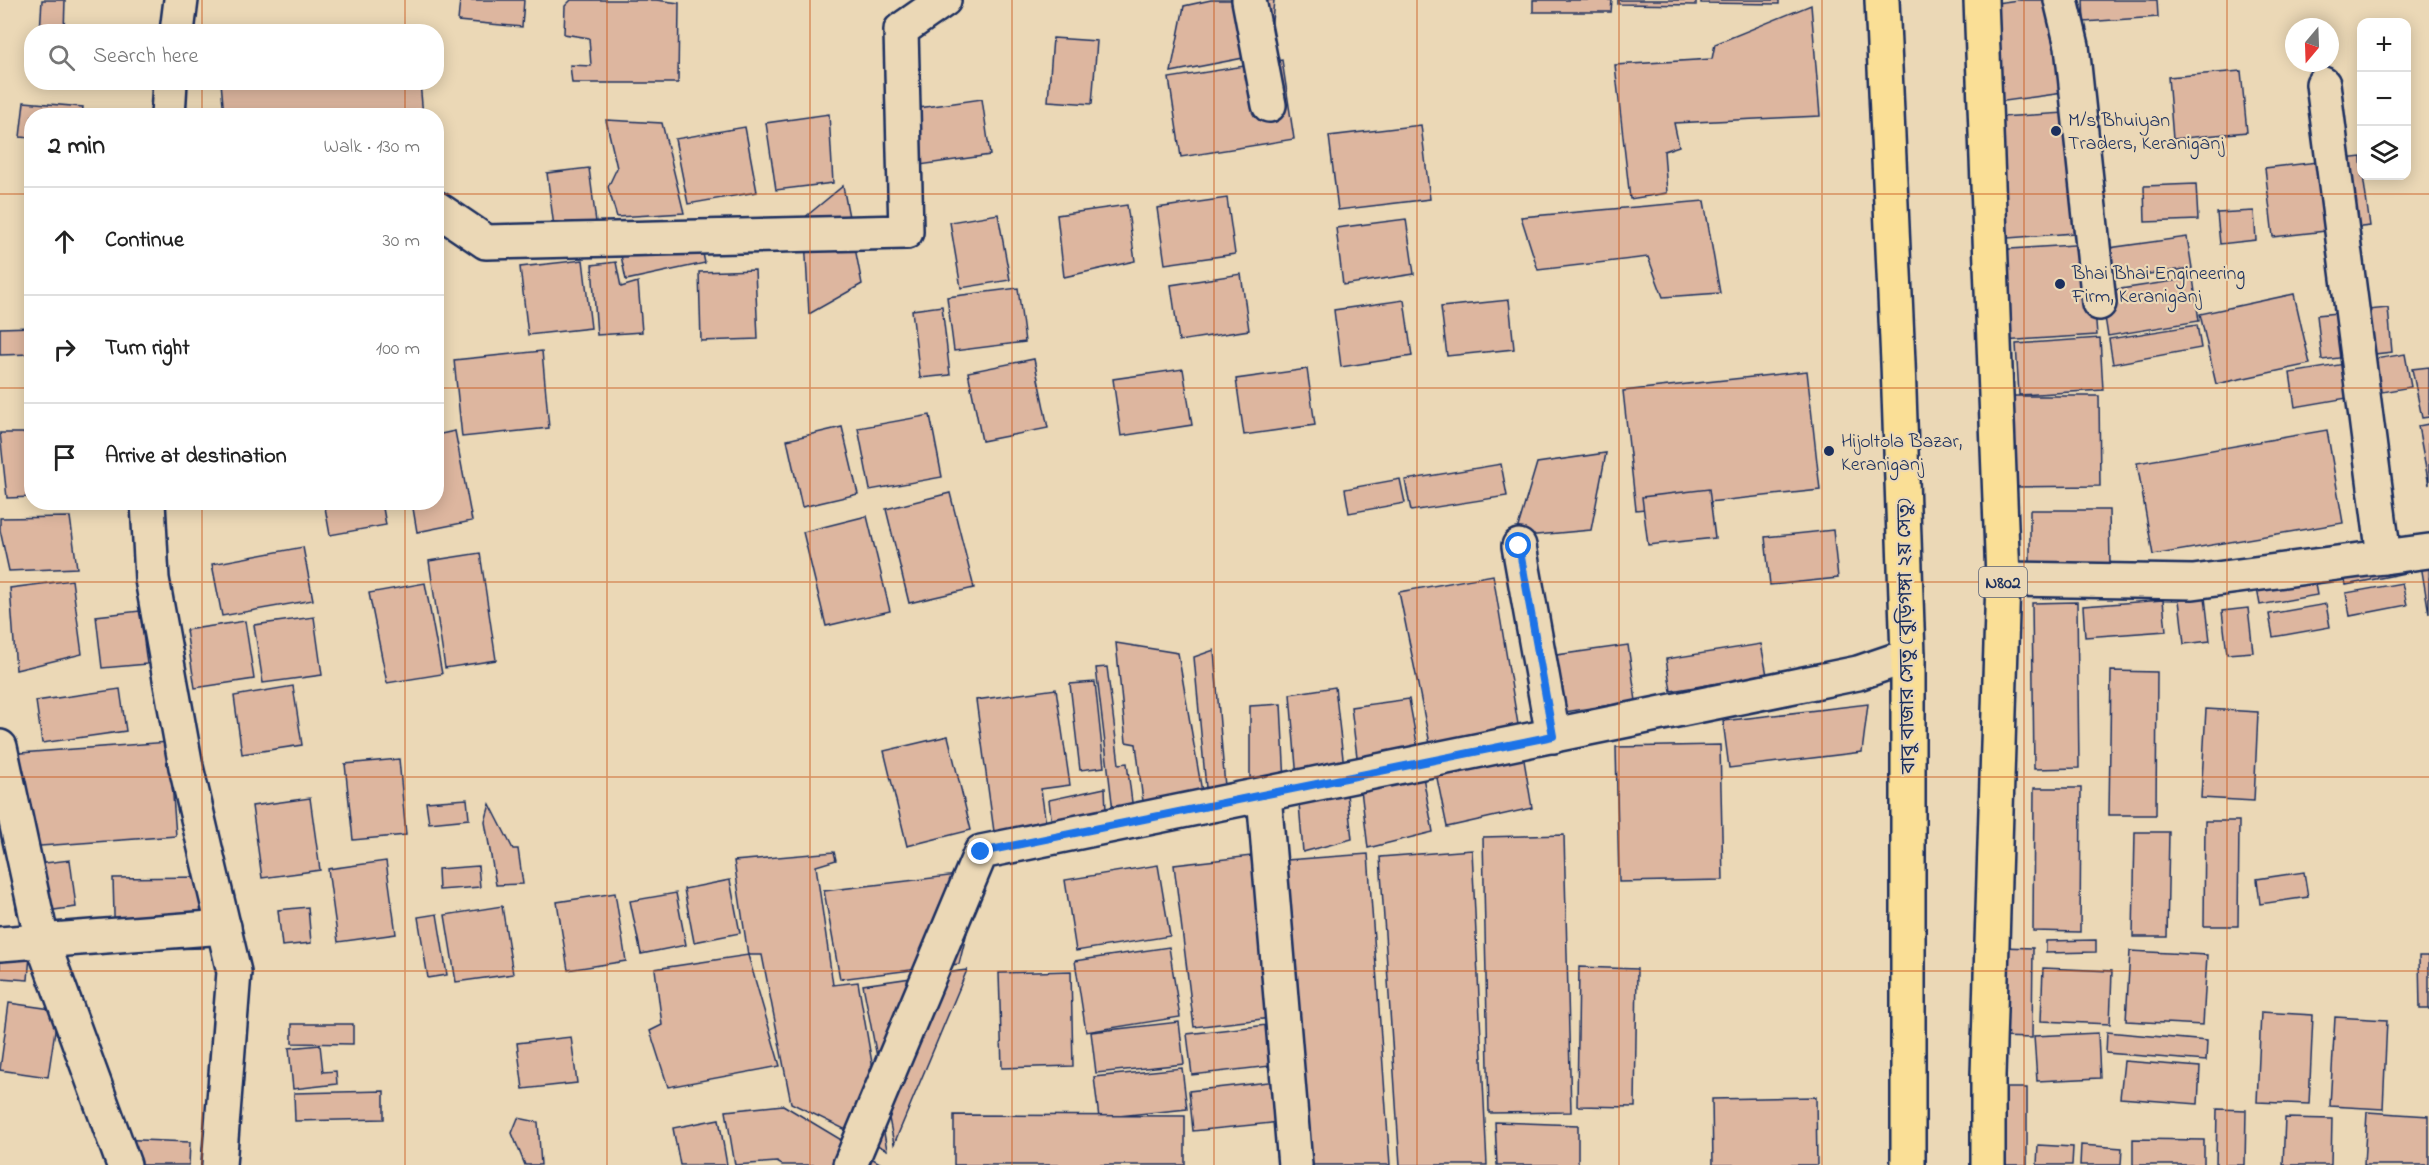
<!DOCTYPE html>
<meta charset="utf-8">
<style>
body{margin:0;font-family:"Indie Flower","Noto Sans Bengali",sans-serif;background:#f2f2f2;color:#222}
.controls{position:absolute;right:18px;top:18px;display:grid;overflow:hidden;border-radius:12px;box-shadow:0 3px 15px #0003}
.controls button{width:54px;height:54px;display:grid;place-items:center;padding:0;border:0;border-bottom:2px solid #e0e0e0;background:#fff;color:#222;font:30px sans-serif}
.compass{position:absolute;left:2285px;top:18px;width:54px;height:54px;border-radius:50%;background:#fff;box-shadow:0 3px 15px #0003;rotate:199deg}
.stop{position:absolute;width:18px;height:18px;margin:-14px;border:4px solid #1a73e8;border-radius:50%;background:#fff}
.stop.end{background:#1a73e8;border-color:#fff;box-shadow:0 2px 6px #0008}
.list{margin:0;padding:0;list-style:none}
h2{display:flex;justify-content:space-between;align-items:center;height:78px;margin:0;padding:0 24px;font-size:26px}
h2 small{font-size:20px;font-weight:400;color:#767676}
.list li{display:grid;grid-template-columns:39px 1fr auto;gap:18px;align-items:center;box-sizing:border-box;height:108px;padding:0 24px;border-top:2px solid #e0e0e0}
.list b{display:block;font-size:22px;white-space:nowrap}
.list em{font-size:20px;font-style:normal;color:#767676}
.icon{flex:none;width:33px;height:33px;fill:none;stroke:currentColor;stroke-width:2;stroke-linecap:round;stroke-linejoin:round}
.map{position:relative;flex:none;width:2429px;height:1165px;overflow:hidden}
.search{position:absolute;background:#fff;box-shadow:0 3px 15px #0003;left:24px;top:24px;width:420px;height:66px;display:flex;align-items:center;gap:15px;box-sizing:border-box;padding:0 21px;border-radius:24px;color:#767676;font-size:22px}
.panel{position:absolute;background:#fff;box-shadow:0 3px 15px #0003;left:24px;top:108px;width:420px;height:402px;border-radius:24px}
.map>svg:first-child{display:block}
</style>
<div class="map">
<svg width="2429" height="1165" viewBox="0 0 2429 1165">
<rect width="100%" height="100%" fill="#ebd8b6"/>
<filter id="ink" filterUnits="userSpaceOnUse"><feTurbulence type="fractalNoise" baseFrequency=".0167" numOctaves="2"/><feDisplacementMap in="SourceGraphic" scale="12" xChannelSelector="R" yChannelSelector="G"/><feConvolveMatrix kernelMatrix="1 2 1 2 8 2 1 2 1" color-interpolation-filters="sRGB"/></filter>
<g filter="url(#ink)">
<g fill="#ddb69f" stroke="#1b2f5e" stroke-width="1.5">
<path d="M42,0h23l-1,32h-24z"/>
<path d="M460,0h64l-2,27 -64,-6z"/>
<path d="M571,0h85l23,3 -1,80h-106l-2,-18 21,1 -2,-28 -25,-4 1,-28z"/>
<path d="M1211,0h63l-5,53 -98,19 13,-66z"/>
<path d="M1533,0h79l-1,12h-78z"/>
<path d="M1618,0h78v5l-78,-1z"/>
<path d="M1701,0h78v4l-78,-1z"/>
<path d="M2018,0h30l15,93 -65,9 -16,-97z"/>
<path d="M2083,0h74l1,17 -74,5z"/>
<path d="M1811,5l9,111 -146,7 5,23 -15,5 3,42 -37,6 -15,-134 97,-6 3,-15z"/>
<path d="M416,25v7h-82z"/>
<path d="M1053,38l44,3 -5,63 -44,-3z"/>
<path d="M1282,60l12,79 -113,18 -12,-79z"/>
<path d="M2241,71l6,61 -74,7 -5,-62z"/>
<path d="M221,82h199l3,34h-199z"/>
<path d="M982,99l8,56 -70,10 -8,-56z"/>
<path d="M24,102l59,5 -1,9h-50v22l-12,-1z"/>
<path d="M93,111l52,2v3h-52z"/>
<path d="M2065,113l9,120 -66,5 -8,-121z"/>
<path d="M829,114l4,69 -57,7 -10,-67z"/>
<path d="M606,120l56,3 22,90 -67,4 -9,-30 9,-19z"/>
<path d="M1421,125l9,74 -92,11 -9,-74z"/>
<path d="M745,127l12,65 -69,12 -13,-65z"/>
<path d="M2361,157l1,19h1l7,50 -97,11 -8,-69z"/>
<path d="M589,168l7,54 -42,5 -7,-54z"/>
<path d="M2196,184l2,36 -53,2 -1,-36z"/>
<path d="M843,186l19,98 -53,30 -5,-96z"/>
<path d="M1227,198l8,56 -70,10 -8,-56z"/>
<path d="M1704,201l16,92 -57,4 -15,-40 -110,13 -17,-53z"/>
<path d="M1127,205l8,56 -71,16 -7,-62z"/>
<path d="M2254,211l2,29 -36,4 -3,-31z"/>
<path d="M998,214l12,66 -49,8 -11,-66z"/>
<path d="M1406,219l8,55 -71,11 -7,-57z"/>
<path d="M696,220l9,43 -79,17 -9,-44z"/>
<path d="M2187,237l5,31 -79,11 -4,-31z"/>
<path d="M2090,244l7,91 -95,6 -7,-91z"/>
<path d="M583,260l8,68 -63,7 -8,-68z"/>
<path d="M616,262l5,25 17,-5 4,50 -45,3 -5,-70z"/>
<path d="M755,270l3,69 -57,2 -2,-69z"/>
<path d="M1241,274l8,56 -70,11 -8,-56z"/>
<path d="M2193,278l6,43 -91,15 -7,-44z"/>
<path d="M1018,288l7,54 -71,9 -7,-54z"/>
<path d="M2294,294l16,70 -94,20 -16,-70z"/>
<path d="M1404,300l8,56 -71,11 -7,-57z"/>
<path d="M1509,300l5,49 -67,7 -6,-49z"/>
<path d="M942,306l8,69 -30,3 -8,-68z"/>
<path d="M2388,308l4,44 -70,8 -5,-45z"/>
<path d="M2197,325l4,23 -88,16 -4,-25z"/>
<path d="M32,327v27l-32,1v-27z"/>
<path d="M2100,338l3,52 -84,5 -3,-51z"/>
<path d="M542,351l7,77 -87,9 -8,-77z"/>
<path d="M2405,354l6,33 -116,20 -5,-34z"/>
<path d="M1034,359l14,69 -66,13 -14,-69z"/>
<path d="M2429,367v50l-7,1 -10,-49z"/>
<path d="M1183,369l9,56 -71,11 -8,-57z"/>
<path d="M1307,369l8,56 -71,10 -8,-56z"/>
<path d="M1807,371l13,119 -184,20 -13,-119z"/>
<path d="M2011,396h88l1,90 -88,1z"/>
<path d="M930,415l12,62 -72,13 -12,-62z"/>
<path d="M2429,424v61l-11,-59z"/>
<path d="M842,427l16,67 -56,13 -15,-67z"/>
<path d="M2327,430l16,93 -190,32 -16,-92z"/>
<path d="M455,431l17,90 -55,11 -5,-30h24v-67z"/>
<path d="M0,433h32v64l-25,1z"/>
<path d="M1606,453l-15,77 -76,7 22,-74z"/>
<path d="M1501,464l6,32 -96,15 -6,-31z"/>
<path d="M1400,479l5,24 -56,10 -4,-24z"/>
<path d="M1709,489l6,49 -67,7 -6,-48z"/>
<path d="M950,493l24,95 -65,15 -23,-94z"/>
<path d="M206,502h32l-31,6z"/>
<path d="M324,502h58l4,23 -56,10z"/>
<path d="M2030,510h79l1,54 -80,1z"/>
<path d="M867,516l23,95 -64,15 -23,-94z"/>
<path d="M70,517l7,51 -68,3 -9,-41v-12z"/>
<path d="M1833,530l5,48 -68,7 -5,-48z"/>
<path d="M303,547l10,53 -91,16 -10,-52z"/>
<path d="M2409,547l6,24 -69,14 -5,-24z"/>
<path d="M480,553l16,107 -51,8 -16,-107z"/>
<path d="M2429,564v50l-8,-49z"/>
<path d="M2313,573l4,22 -57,10 -4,-22z"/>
<path d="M1493,575l39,233 -85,19 -48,-235z"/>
<path d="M72,580l10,74 -66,16 -6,-82z"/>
<path d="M425,583l17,91 -55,9 -18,-90z"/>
<path d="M2402,583l5,22 -57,11 -4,-23z"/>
<path d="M2205,597l5,44 -26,3 -5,-44z"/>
<path d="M2163,600l3,31 -81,6 -2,-31z"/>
<path d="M2077,602l2,166 -45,1 -2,-166z"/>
<path d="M2326,604l4,23 -57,10 -4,-23z"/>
<path d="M2248,608l5,44 -26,2 -5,-43z"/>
<path d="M140,611l7,53 -45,4 -6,-52z"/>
<path d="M314,617l8,58 -59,8 -9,-58z"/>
<path d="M245,621l9,58 -59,9 -9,-58z"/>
<path d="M1116,643l62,10 27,156 -60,9 -9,-74 -10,-2z"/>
<path d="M1761,644l6,31 -96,16 -5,-32z"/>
<path d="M1628,645l8,56 -71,11 -8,-57z"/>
<path d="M1214,650l11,137 -16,34 -15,-164z"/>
<path d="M1107,667l12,97 8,-1 9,71 -20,2 -20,-168z"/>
<path d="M2111,671l46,1 -1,143h-47z"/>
<path d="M1095,682l9,85 -24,3 -10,-86z"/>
<path d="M293,686l9,59 -60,9 -8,-58z"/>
<path d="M1335,687l17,152 -49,13 -13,-158z"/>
<path d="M120,689l6,42 -84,12 -6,-42z"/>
<path d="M1056,689l14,96 -29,4 6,43 -52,7 -19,-139z"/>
<path d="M1409,699l24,133 -65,16 -17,-141z"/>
<path d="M1281,704l4,79 -35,4v-81z"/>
<path d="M1868,704l-6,48 -133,16 -6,-47z"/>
<path d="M2206,709l52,3 -4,89 -53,-3z"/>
<path d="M948,736l23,94 -64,16 -23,-95z"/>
<path d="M169,742l7,94 -149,11 -7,-94z"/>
<path d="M1720,745l3,135 -104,2 -3,-135z"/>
<path d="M399,759l7,76 -53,5 -8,-76z"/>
<path d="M1105,788l2,46 -53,9 -5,-43z"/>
<path d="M2034,788h47l-1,144 -47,-1z"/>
<path d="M310,798l10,72 -58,8 -10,-72z"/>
<path d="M467,799l2,20 -40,4 -3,-21z"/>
<path d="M490,804l23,45h5l5,35 -27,1 -11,-63z"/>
<path d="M2205,821h34l-1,105h-34z"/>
<path d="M2135,832h34l-2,105h-34z"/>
<path d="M1564,835l7,277 -82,1 -6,-276z"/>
<path d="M1472,850l15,315h-87l-20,-308z"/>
<path d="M834,852l2,8 -20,6 17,119 25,-3 29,168 -96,-47 -29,-148h-14l-14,-94z"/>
<path d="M1368,854l22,311h-96l-21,-304z"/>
<path d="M1251,856l20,162 -77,9 -20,-162z"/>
<path d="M70,860l6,47 -59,8 -6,-48z"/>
<path d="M386,861l10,73 -58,8 -10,-73z"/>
<path d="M1158,865l12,71 -94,15 -11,-71z"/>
<path d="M478,866l2,21 -41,3 -1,-21z"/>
<path d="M982,872l-23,92 -119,15 -16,-88z"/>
<path d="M2304,872l4,25 -48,7 -3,-25z"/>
<path d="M203,877l1,71 -89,2 -2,-72z"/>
<path d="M730,880l10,53 -46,9 -10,-53z"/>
<path d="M615,893l11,68 -58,9 -11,-68z"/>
<path d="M676,893l10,52 -45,9 -11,-53z"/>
<path d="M502,906l11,68 -57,8 -11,-67z"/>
<path d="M308,907l3,36 -29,3 -4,-36z"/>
<path d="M437,914l10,61 -19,3 -10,-61z"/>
<path d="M0,926l32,3 -4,51 -28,-2z"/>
<path d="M2096,940v12l-50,1v-12z"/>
<path d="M1169,947l11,70 -94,15 -11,-71z"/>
<path d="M2001,947l32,1 -1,90 -32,-1z"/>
<path d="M2130,951l77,4 -4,70 -77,-4z"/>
<path d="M748,955l32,111 -112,21 -18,-56 12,-6 -7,-56z"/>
<path d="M2419,956h10v53h-9z"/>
<path d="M1579,967l58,2 -2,138 -58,-1z"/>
<path d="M2043,968l69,3 -2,53 -69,-3z"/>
<path d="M967,970l-73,174 -31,-159z"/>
<path d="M1071,971l2,95 -71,2 -3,-95z"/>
<path d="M9,1003l49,7 -10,67 -48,-7z"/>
<path d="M2261,1012l52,3 -4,89 -52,-2z"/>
<path d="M2335,1017l52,3 -4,89 -53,-3z"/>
<path d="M1179,1022l5,42 -88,9 -5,-41z"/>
<path d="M292,1024h61v20l-61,-1z"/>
<path d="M1276,1024l4,41 -88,10 -5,-41z"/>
<path d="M2107,1032l100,9 -1,20 -100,-8z"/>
<path d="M2098,1033l2,45 -63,3 -3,-45z"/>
<path d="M571,1037l6,46 -54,6 -6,-46z"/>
<path d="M320,1045l3,27 13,-1 1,13 -44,5 -4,-41z"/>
<path d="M2124,1061l76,6 -2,37 -78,-6z"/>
<path d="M1182,1068l5,41 -88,9 -5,-41z"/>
<path d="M1277,1081l4,41 -88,9 -4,-40z"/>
<path d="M1999,1088h28v77h-29z"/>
<path d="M384,1091v28l-89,2 -1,-28z"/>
<path d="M1816,1097l1,68h-104l-1,-66z"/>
<path d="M783,1105l100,60h-101l-5,-3 -42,3 -9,-54z"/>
<path d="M2217,1109l29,1 -1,55h-29z"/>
<path d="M2367,1112l62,4v49h-65z"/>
<path d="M954,1115l231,1v49h-231z"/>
<path d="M518,1118l20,4 3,43h-16l-13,-32z"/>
<path d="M2285,1118l47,1 -1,46h-48z"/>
<path d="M719,1119l8,46h-47l-7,-37z"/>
<path d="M1495,1122l83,3v40h-81z"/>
<path d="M115,1139l75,3 -1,23h-75z"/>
<path d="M2133,1139l71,1v25h-71z"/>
<path d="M2038,1145l35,2 -1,18h-35z"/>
<path d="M2081,1145l41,3 -1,17h-41z"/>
</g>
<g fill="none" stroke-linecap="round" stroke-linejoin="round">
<defs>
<g id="street">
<path d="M1249,0l20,105"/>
<path d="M2061,0l11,46 27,257"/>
<path d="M177,32l4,-32"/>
<path d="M2323,84l61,473"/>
<path d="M168,116l2,-34"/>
<path d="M436,208l50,34 420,-10 -5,-202 43,-30"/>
<path d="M148,502l4,77 34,188 48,205 -15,193"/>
<path d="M1519,546l34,190"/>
<path d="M2003,579l190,3 236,-31"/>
<path d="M0,747l42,194 82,224"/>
<path d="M1264,795l31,370"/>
<path d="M0,944l224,-17"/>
<path d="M850,1165l131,-313 877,-179 50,-17"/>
</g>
<g id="highway">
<path d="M1882,0l16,363 10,293v509"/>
<path d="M1981,0l22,579 -15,497v89"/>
</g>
</defs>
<use href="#street" stroke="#1b2f5e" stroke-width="38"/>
<use href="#highway" stroke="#1b2f5e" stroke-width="38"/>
<use href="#street" stroke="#ebd8b6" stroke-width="33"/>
<use href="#highway" stroke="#fadf96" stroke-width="33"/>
</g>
</g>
<g fill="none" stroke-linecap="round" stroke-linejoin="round" filter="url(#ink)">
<path stroke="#1a73e8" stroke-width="8" d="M981,852l572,-116 -34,-190"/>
</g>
<path fill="none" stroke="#c95318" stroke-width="1.5" stroke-opacity="0.55" d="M202,0v32M405,0v32M607,0v1165M810,0v1165M1012,0v1165M1214,0v1165M1417,0v1165M1619,0v1165M1822,0v1165M2024,0v1165M2227,0v1165M202,82v34M405,82v34M0,194h32M436,194h1993M0,388h32M436,388h1993M202,502v663M405,502v663M0,582h2429M0,777h2429M0,971h2429"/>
<g fill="#1b2f5e" stroke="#ebd8b6" stroke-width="2">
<circle cx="2056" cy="131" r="6"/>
<circle cx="2060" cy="284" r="6"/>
<circle cx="1829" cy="451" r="6"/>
</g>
<g text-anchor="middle" stroke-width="4.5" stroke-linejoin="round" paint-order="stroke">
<rect fill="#ebd8b6" stroke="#596278" stroke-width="1.5" x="1979" y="567" width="48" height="30" rx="4.5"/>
<g font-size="18" font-weight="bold" fill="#1b2f5e">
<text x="2003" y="588">N802</text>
</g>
<g font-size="20" fill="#1b2f5e" stroke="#ebd8b6" text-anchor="start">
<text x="2068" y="126">M/s Bhuiyan<tspan x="2068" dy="23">Traders, Keraniganj</tspan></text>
<text x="2072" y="279">Bhai Bhai Engineering<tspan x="2072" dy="23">Firm, Keraniganj</tspan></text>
<text x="1841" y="447">Hijoltola Bazar,<tspan x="1841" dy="23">Keraniganj</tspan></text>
</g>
<g font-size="20" fill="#1b2f5e" stroke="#ebd8b6">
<text transform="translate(1905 636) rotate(-91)" y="7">বাবু বাজার সেতু (বুড়িগঙ্গা ২য় সেতু)</text>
</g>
</g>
</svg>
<div class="controls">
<button>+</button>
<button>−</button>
<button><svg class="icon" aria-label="layers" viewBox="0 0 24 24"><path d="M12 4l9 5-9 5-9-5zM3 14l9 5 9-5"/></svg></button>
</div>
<svg class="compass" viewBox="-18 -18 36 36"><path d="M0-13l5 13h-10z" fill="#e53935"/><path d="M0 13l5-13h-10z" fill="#767676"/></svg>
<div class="stop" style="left:1519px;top:546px"></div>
<div class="stop end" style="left:981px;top:852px"></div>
<div class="search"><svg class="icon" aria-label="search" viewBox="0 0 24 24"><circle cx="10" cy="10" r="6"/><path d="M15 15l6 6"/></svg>Search here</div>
<section class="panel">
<h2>2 min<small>Walk · 130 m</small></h2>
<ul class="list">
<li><svg class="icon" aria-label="ahead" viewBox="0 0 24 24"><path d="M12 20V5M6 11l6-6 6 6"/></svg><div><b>Continue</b></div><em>30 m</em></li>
<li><svg class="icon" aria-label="right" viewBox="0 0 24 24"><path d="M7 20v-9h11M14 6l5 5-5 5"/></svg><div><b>Turn right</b></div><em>100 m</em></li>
<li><svg class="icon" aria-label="arrive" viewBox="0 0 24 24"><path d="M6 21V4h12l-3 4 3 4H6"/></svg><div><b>Arrive at destination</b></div></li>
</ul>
</section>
</div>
